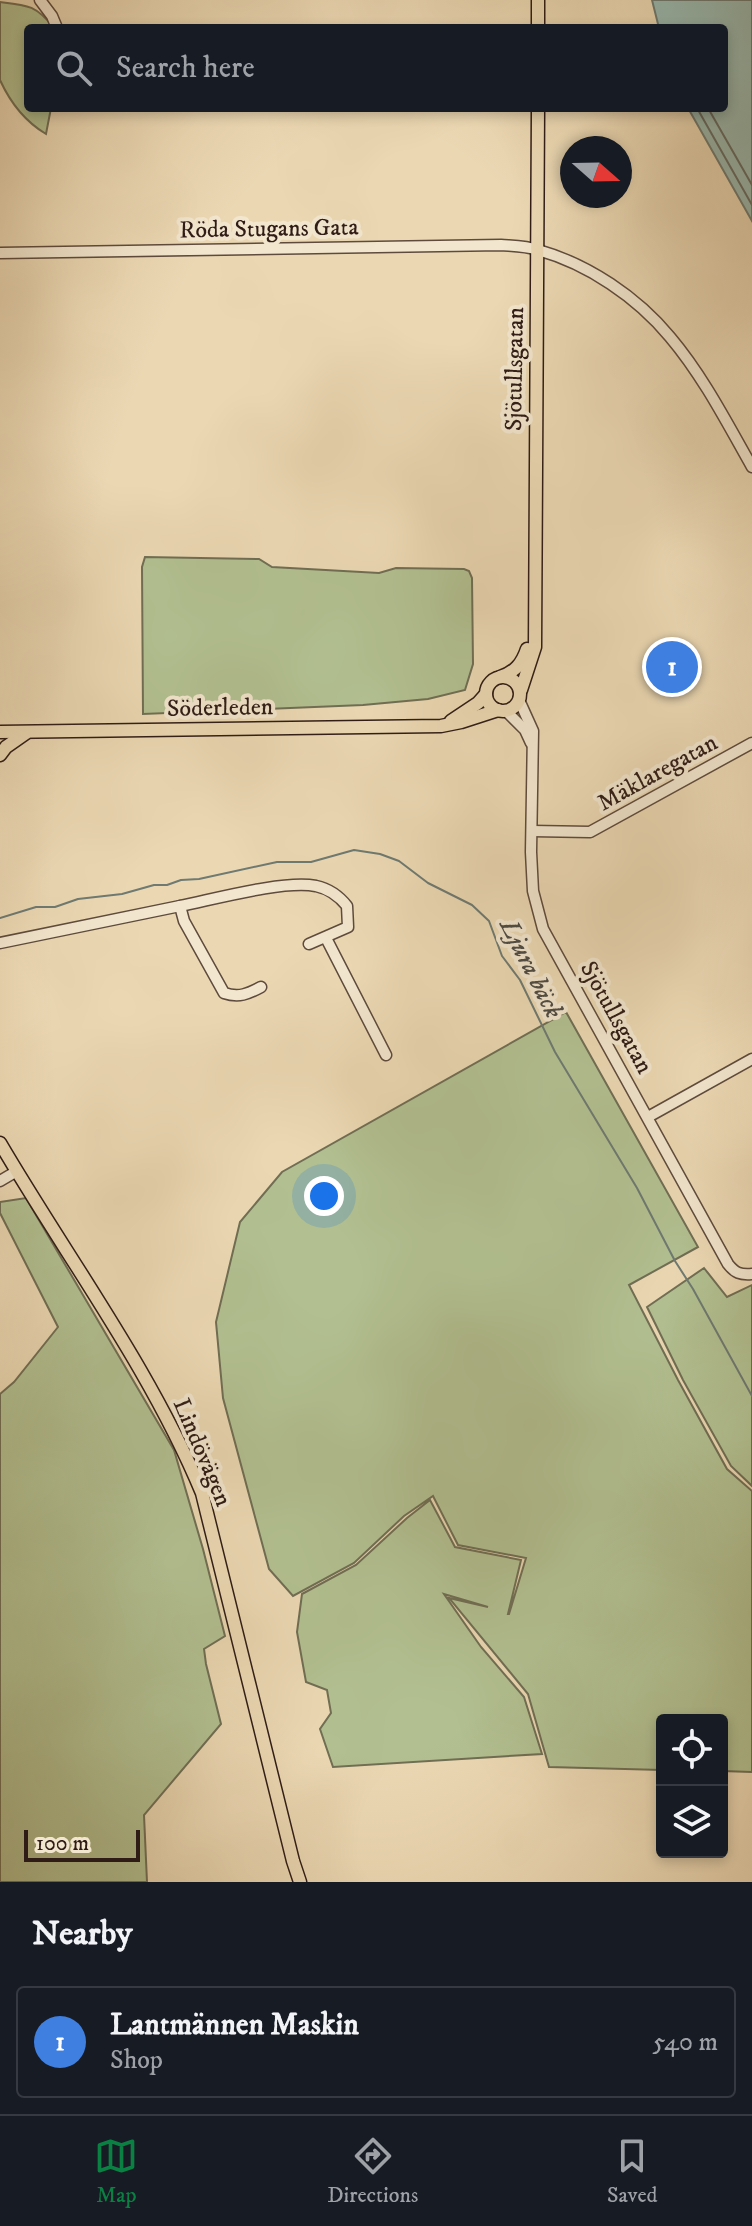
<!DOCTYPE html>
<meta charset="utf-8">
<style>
body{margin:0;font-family:"IM FELL DW Pica",serif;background:#242831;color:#f1f3f6}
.controls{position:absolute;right:24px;bottom:24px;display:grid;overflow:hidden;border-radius:8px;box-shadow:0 4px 12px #0003}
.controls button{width:72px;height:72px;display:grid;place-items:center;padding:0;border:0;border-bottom:2px solid #363941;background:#171b24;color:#f1f3f6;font:40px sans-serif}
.compass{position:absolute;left:560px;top:136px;width:72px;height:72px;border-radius:50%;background:#171b24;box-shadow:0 4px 12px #0003;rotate:110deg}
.scale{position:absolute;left:24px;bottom:20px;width:116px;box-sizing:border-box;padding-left:8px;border:4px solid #2f1c16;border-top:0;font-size:22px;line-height:28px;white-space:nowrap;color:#2f1c16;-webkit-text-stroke:6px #f2e6ce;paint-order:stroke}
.you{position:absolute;left:324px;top:1196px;width:28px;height:28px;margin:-20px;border:6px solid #fff;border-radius:50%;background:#1a73e8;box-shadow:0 0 0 12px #1a73e833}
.badge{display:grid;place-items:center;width:52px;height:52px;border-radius:50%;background:#0b8043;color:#fff;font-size:26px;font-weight:700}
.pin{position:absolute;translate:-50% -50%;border:4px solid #fff;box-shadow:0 2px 8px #0006}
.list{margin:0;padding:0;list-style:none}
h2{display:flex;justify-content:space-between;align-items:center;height:104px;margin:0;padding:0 32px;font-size:34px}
h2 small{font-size:26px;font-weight:400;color:#9ea1a6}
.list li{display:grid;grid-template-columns:52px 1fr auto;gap:24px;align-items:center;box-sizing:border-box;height:112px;margin:0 16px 16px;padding:0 16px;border:2px solid #363941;border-radius:8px}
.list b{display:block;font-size:30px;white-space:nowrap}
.list p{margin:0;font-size:26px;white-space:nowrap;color:#9ea1a6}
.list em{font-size:26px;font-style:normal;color:#9ea1a6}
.icon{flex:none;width:44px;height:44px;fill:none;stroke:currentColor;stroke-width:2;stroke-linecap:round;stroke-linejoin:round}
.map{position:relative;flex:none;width:752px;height:1882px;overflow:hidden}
.search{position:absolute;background:#171b24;box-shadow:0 4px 12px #0003;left:24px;right:24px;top:24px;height:88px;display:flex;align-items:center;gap:20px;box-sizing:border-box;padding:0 28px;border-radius:8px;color:#9ea1a6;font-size:30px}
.sheet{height:232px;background:#171b24}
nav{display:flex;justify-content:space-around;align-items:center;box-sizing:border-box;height:112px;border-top:2px solid #363941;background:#171b24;font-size:22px;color:#9ea1a6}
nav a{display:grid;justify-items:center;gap:4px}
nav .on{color:#0b8043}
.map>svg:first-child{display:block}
</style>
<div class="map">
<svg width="752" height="1882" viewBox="0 0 752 1882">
<rect width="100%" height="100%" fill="#ebd8b3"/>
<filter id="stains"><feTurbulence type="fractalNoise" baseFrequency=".0025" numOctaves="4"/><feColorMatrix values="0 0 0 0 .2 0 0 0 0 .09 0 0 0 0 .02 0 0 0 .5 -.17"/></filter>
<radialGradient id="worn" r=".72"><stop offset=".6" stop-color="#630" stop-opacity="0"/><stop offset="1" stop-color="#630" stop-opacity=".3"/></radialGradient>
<g fill="#b2c091" stroke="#706e54" stroke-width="2">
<path d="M0,2c27,3 36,3 54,26h-26v80h23l-5,26c-20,-12 -36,-32 -46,-54z"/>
<path d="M145,557l114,2 13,8 107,6 17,-5 68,1 5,2 3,7 1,86 -8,26 -37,9 -65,6 -220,9 -1,-147z"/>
<path d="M566,1012l132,235 -69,38 49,95 49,89 25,22v281l-30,-1v-51h-60v50l-113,-3 -21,-73 -79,-96 39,9 -44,-13 37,53 43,50 18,57 -209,13 -13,-38 11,-16 -4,-23 -21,-8 -9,-50 5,-38 54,-29 51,-47 23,-18 25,47 66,13 -13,54h1l17,-56 -68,-13 -25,-49 -29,20 -50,47 -61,33 -24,-27 -46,-171 -7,-76 24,-100 42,-50z"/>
<path d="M26,1198l148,252 29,99 22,87 -21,13 2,15 15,60 -77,91 3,67h-147v-488l14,-12 44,-55 -58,-114v-11z"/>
<path d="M704,1268l23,29 25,-12v201l-21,-20 -48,-86 -36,-73z"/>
</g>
<path fill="#98b9b0" stroke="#6e7a72" stroke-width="2" d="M652,0h100v221l-64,-113h36v-80h-65z"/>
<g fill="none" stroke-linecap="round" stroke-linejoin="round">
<g stroke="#646a63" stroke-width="2">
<path d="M697,108l55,97"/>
<path d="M708,108l44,77"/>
</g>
<path stroke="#6e7a72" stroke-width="2" d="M0,918l36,-11h19l23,-8 44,-5 32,-9h13l14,-5 18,-1 78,-17h34l43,-12 26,4 19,7 29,22 44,22 17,16 13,35 18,24 35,72 82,136 38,73 18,28 59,107"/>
<defs>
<g id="minor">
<path d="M40,0l12,16 5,12"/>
<path d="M0,253l501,-8c12,1 25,1 37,5 50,14 99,47 132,87 33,39 57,86 82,130"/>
<path d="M519,700l14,31 -2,121 2,39 10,38 185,335c7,9 12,11 24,10"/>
<path d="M506,711l19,19 6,13"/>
<path d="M532,831l58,1 162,-89"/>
<path d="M180,906c35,-7 103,-26 136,-20 14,3 23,10 31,20l1,21 -39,17"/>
<path d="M326,938l60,117"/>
<path d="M0,943l180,-37 4,15 40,72c15,5 24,1 37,-6"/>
<path d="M648,1117l104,-58"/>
<path d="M0,1181l17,-10"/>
</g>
<g id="major">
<path d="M538,28v-28"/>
<circle cx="503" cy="694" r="17"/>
<path d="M500,677c15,-5 22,-13 27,-28"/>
<path d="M521,690l14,-43 3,-539"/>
<path d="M451,721l27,-18 8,-9"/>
<path d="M0,732l441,-6 20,-4 37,-12"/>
<path d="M0,755l6,-8 20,-14"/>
<path d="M0,1143c68,116 150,225 202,350l91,368 7,21"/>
</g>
</defs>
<use href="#minor" stroke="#5e4b3d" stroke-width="13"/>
<use href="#major" stroke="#2f1c16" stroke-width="15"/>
<use href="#minor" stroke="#f2e6ce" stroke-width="10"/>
<use href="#major" stroke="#ebd8b3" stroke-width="12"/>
</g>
<g text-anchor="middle" stroke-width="8" stroke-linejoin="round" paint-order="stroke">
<g font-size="24" fill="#2f1c16" stroke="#f2e6ce">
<text transform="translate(269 228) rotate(-1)" y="8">Röda Stugans Gata</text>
<text transform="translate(514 369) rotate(-89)" y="8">Sjötullsgatan</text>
<text transform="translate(220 707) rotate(-1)" y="8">Söderleden</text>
<text transform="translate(657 772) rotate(-29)" y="8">Mäklaregatan</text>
<text transform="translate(617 1017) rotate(61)" y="8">Sjötullsgatan</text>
<text transform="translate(203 1452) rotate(67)" y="8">Lindövägen</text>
</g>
<g font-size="26" font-style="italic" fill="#4e4b44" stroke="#f2e6ce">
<text transform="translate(532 968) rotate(63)" y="9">Ljura bäck</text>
</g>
</g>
<rect width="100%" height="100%" filter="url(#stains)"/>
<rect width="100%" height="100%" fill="url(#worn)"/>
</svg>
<div class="controls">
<button><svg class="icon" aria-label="locate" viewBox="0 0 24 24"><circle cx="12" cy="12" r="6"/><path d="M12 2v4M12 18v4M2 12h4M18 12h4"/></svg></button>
<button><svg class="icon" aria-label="layers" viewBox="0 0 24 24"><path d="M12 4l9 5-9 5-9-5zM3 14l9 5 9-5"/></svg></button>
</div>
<svg class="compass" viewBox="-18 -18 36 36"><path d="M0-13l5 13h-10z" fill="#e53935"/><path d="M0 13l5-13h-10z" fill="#9ea1a6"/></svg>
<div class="scale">100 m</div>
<div class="you"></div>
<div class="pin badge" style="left:672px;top:667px;background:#3f7fe0">1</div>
<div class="search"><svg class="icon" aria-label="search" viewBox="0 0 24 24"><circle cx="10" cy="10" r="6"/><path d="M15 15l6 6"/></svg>Search here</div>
</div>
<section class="sheet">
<h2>Nearby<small></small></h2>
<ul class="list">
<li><span class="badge" style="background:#3f7fe0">1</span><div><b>Lantmännen Maskin</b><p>Shop</p></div><em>540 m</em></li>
</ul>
</section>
<nav>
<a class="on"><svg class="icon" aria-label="map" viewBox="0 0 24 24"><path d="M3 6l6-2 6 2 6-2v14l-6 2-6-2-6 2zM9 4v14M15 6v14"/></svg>Map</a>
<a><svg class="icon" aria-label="directions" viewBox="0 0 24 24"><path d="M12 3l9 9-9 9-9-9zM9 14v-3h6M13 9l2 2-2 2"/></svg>Directions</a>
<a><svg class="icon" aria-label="saved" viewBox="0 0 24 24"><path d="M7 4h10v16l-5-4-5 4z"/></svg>Saved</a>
</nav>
